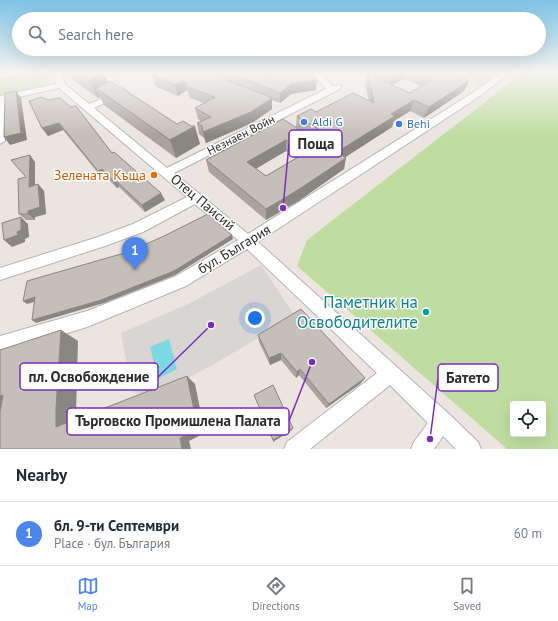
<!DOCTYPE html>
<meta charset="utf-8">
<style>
body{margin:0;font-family:"PT Sans",sans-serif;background:#f2f2f3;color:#1f2937}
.controls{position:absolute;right:12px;bottom:12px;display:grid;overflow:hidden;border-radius:4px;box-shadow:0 4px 16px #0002}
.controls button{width:36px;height:36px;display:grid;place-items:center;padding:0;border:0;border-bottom:1px solid #e0e1e3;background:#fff;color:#1f2937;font:20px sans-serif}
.you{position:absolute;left:255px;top:318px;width:14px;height:14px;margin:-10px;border:3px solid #fff;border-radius:50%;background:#1a73e8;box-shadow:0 0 0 6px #1a73e833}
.badge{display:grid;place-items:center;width:26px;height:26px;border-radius:50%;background:#4e85ea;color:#fff;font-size:13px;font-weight:700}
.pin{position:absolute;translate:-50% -33px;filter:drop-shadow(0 1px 2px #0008)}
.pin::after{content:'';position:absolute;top:21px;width:14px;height:12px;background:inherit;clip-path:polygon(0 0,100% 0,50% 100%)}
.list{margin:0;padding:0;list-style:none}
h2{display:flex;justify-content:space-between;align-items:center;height:52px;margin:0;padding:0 16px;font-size:17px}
h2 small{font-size:13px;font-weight:400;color:#747a83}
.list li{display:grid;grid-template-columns:26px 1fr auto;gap:12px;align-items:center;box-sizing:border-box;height:64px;padding:0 16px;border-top:1px solid #e0e1e3}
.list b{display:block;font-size:15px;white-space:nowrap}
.list p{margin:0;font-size:13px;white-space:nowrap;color:#747a83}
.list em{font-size:13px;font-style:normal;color:#747a83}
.icon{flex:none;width:22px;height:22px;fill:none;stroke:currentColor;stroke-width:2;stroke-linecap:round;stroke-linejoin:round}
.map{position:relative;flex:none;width:558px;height:449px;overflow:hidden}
.search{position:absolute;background:#fff;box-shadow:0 4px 16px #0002;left:12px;right:12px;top:12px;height:44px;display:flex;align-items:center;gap:10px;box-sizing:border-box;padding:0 14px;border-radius:22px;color:#747a83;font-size:15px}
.sheet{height:116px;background:#fff}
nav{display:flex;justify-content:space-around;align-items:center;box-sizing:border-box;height:56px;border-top:1px solid #e0e1e3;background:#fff;font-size:11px;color:#747a83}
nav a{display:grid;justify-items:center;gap:2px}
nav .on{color:#4e85ea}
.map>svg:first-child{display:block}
</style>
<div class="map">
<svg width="558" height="449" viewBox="0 0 558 449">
<rect width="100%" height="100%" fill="#ece4df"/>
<g fill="#bfdda1" fill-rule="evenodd">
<path d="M41,72h6l3,12 -50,11v-15z"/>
<path d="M448,72h56l-21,14z"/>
<path d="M524,72h34v377h-51l-210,-183 10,-26zM513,404h30v30h-30z"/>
</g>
<path fill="#d8d5d2" d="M261,265l34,51 -86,51 -51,26 -15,3 -9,-4 -3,-4 -10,-55 67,-29z"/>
<path fill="#7cd9e4" d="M169,339l8,30 -19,10 -8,-32z"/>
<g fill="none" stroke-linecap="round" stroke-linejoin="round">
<defs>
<g id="street">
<path d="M12,72h17l-29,7v-4z"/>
<path d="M53,72h8l4,12 24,20 29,-12 -18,-16 -1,-4h8l1,3 20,17 -34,16 73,60 159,-79 -15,-17h9l12,14 8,-1 1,2 -1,2 -166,84 74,61 226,-142 28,-20h9l-31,24 -222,146 191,172 29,28 3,7h-25l-13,-13 -9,13h-23l3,-7 14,-19 -38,-38 -80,64h-26l3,-7 90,-69 -130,-124 -61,37 -99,41 -87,27v-18l87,-25 89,-35 62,-36 -43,-36 -52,28 -38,14 -105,34v-12l98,-31 35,-13 54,-27 -128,-109 -54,12v41l-5,3v-48l56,-12z"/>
</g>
</defs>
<use href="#street" stroke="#afb3bb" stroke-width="2"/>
<use href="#street" fill="#fff" fill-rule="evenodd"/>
</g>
<g fill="#a9a4a0" fill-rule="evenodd">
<path d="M69,72h34l5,10 92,62 -24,14 -72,-53 -4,-8 -2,1 -25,-18z"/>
<path d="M179,72h48l34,3 -2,-3h54v3l3,15 -25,4 -11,9 -8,-3v9l-20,14 -46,20 -2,-5 -5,-4 -2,-11 4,-2 -3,-2 -3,-11 9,-5 -14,-5 -3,-8 -9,6 -23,-10 -3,-11 28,-1z"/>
<path d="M356,72h92l21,9 -5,10 -40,27 -14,-7 -16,10 -2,6 -47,30 -1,12 -44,31 -34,20 -57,-48 -3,-12 77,-41 38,24 -25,-16 1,-11 72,-15 -4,-16 2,-8zM403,79l18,7 -11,7 -18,-8zM286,151l10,7 -30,18 -10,-7z"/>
<path d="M29,101l83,52 53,47 -20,12 -26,-25 -2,1 -11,-11 -3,2 -40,-49 -15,6 -6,-8z"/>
<path d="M35,162v23l3,-1 6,7 2,23 -11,3v3h-9l-7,-6 7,-37z"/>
<path d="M258,335l102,49 -34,24 -27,-33 -3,3 -15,-18 -11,5 -11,-23z"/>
</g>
<g fill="#8a8682">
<path d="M310,72h3v8h4l-1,10 -25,4 -11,9v-10l12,-10z"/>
<path d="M399,72h6l-2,7 -14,8 3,-11z"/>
<path d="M104,73l8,19 -16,-4 4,9 -2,1 -9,-18z"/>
<path d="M184,80l3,10 -9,6 -3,-11z"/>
<path d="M469,81l-5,10 -40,27 5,-11z"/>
<path d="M16,91l5,7 6,42 -17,5 -6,-8z"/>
<path d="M272,98v11l-20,14 -46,20 -3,-11z"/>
<path d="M414,100l-4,11 -16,10 -2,6 -57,37 2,-12 54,-38z"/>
<path d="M59,123l4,7 -15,6 -6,-8z"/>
<path d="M195,126l5,18 -24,14 -6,-18z"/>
<path d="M286,140v11l-38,22 -1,-11z"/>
<path d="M30,155l5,7v32l-6,-7z"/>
<path d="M346,158l-2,11 -44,31 -34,20v-11z"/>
<path d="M102,169l4,8 -3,2 -5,-8z"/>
<path d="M115,180l4,7 -2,1 -4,-7z"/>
<path d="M38,184l6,7 2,23 -11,3v3l-7,-6v-3z"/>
<path d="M161,193l4,7 -20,12 -3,-7z"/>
<path d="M21,217l7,7 1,13 -4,2v3l-13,5 -8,-7 13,-8z"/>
<path d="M232,235l1,4 -58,36 -71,28 -68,20 -4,-3z"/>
<path d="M35,297l5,3 -13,4 -4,-3z"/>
<path d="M61,330l17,11 -2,73 1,17 -21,-4v-19z"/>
<path d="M281,353v7l-11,5 -1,-7z"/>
<path d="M300,369l-1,6 -3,3 1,-6z"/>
<path d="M187,376l8,8 10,49 -16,8 2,8h-9l-2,-11z"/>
<path d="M365,378l-5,6 -34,24 3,-4z"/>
<path d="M3,395l-3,17v-16z"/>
<path d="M293,428l-1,2 -19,12v-2z"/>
</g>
<g fill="#c5bfba" stroke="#8a8682" fill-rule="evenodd">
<path d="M78,72h25l1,1 -15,7z"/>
<path d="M158,72h18l6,3 -1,-3h25l66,26 -21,14 -48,20 -1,-6 -5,-3 14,-6 -16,-9 20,-11 -27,-10 -4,-7 -9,5 -23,-10z"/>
<path d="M227,72h27l18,6 -5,-6h44l6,8 -25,3 -12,10z"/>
<path d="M382,72h17l-7,4z"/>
<path d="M417,72h31l21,9 -40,26 -15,-7 -23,14 4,2 -58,36 9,6 -45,30 -35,21 -60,-49 77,-41 37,24h9l2,-3 -1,-4 -33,-20 14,-7 5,3 37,-19 21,10 -6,-29 42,19 24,-15zM286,140l19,13 -39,23 -19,-14z"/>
<path d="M111,81l66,43 6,-3 8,5h4l-25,14 -74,-52z"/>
<path d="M16,91l5,42 -17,4 1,-44z"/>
<path d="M42,97l6,3 12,-2 11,9 5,-1 36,47 2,-1 47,41 -19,12 -27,-25 -2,1 -11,-12 -4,2 -39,-48 -17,5 -13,-27z"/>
<path d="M30,155l-1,32 9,-3 2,23 -12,4v3h-9l-1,-35 8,-2 -15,-17z"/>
<path d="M208,214l24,21 -58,36 -73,29 -69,20 3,-23 -12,4 4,-20 101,-29 36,-16z"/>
<path d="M21,217v13l-4,2 1,3 -14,5 -2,-17z"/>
<path d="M301,309l64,69 -36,26 -29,-35 -3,3 -16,-19 -12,5 -11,-23z"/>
<path d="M61,330l-5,78v19l131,-51 11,53 -18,9 2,11h-182v-37l3,-17 -3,1v-46z"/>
<path d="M273,385l20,43 -20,12 -19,-45z"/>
</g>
<linearGradient id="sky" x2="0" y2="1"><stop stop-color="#7dc3e6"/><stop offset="0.53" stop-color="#f6f3f1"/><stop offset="1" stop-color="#f6f3f1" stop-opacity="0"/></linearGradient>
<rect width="558" height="135" fill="url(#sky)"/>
<g fill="#3f7fe0" stroke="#fff" stroke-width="1.5">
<circle cx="304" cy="122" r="4"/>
<circle cx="399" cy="124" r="4"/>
</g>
<circle fill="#e8710a" stroke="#fff" stroke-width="1.5" cx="154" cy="175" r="4"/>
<circle fill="#0f9aa8" stroke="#fff" stroke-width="1.5" cx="426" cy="312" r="4"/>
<g text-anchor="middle" stroke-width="3" stroke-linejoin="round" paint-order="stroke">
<g font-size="12" fill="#366cbe" stroke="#fff" text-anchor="start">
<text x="312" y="126">Aldi G</text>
<text x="407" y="128">Behi</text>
</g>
<g font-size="12" fill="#2c2c2c" stroke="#fff">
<text transform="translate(241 135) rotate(-27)" y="4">Незнаен Войн</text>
</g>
<g font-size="14" fill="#c56008" stroke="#fff" text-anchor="end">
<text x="146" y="180">Зелената Къща</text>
</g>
<g font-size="14" fill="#2c2c2c" stroke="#fff">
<text transform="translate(203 202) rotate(40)" y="5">Отец Паисий</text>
<text transform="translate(234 249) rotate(-31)" y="5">бул. България</text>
</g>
<g font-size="17" fill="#0d838f" stroke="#fff" text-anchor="end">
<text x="418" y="308">Паметник на<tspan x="418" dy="20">Освободителите</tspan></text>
</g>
</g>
<path fill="none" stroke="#7b2cbf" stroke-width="1.5" d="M283 208L289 144M211 325L158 377M430 439L438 378M312 362L289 421"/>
<g fill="#7b2cbf" stroke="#fff" stroke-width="1.5">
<circle cx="283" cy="208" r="4"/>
<circle cx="211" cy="325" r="4"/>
<circle cx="430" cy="439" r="4"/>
<circle cx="312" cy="362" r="4"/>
</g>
<g fill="#fff" stroke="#7b2cbf" stroke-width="1.5">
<rect x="289" y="130" width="53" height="27" rx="4"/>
<rect x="20" y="363" width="138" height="27" rx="4"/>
<rect x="438" y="364" width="60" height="27" rx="4"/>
<rect x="67" y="408" width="222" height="27" rx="4"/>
</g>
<g font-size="15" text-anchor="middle" font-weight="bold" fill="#2c2c2c">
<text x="316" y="149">Поща</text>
<text x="89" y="382">пл. Освобождение</text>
<text x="468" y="383">Батето</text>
<text x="178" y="426">Търговско Промишлена Палата</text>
</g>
</svg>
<div class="controls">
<button><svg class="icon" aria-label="locate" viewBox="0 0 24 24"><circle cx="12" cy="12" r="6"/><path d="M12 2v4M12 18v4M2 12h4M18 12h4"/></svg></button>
</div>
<div class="you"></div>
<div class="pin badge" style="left:135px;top:270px">1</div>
<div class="search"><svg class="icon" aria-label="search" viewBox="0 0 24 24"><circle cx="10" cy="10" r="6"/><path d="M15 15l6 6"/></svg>Search here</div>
</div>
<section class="sheet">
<h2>Nearby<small></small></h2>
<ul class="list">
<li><span class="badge">1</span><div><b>бл. 9-ти Септември</b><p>Place · бул. България</p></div><em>60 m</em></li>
</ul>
</section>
<nav>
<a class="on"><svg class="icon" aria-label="map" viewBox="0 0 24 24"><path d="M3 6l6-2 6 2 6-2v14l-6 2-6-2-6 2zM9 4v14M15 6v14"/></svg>Map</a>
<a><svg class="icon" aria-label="directions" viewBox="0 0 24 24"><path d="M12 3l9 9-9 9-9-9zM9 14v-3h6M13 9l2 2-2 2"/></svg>Directions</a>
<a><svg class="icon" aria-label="saved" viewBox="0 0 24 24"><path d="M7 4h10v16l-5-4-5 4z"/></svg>Saved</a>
</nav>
